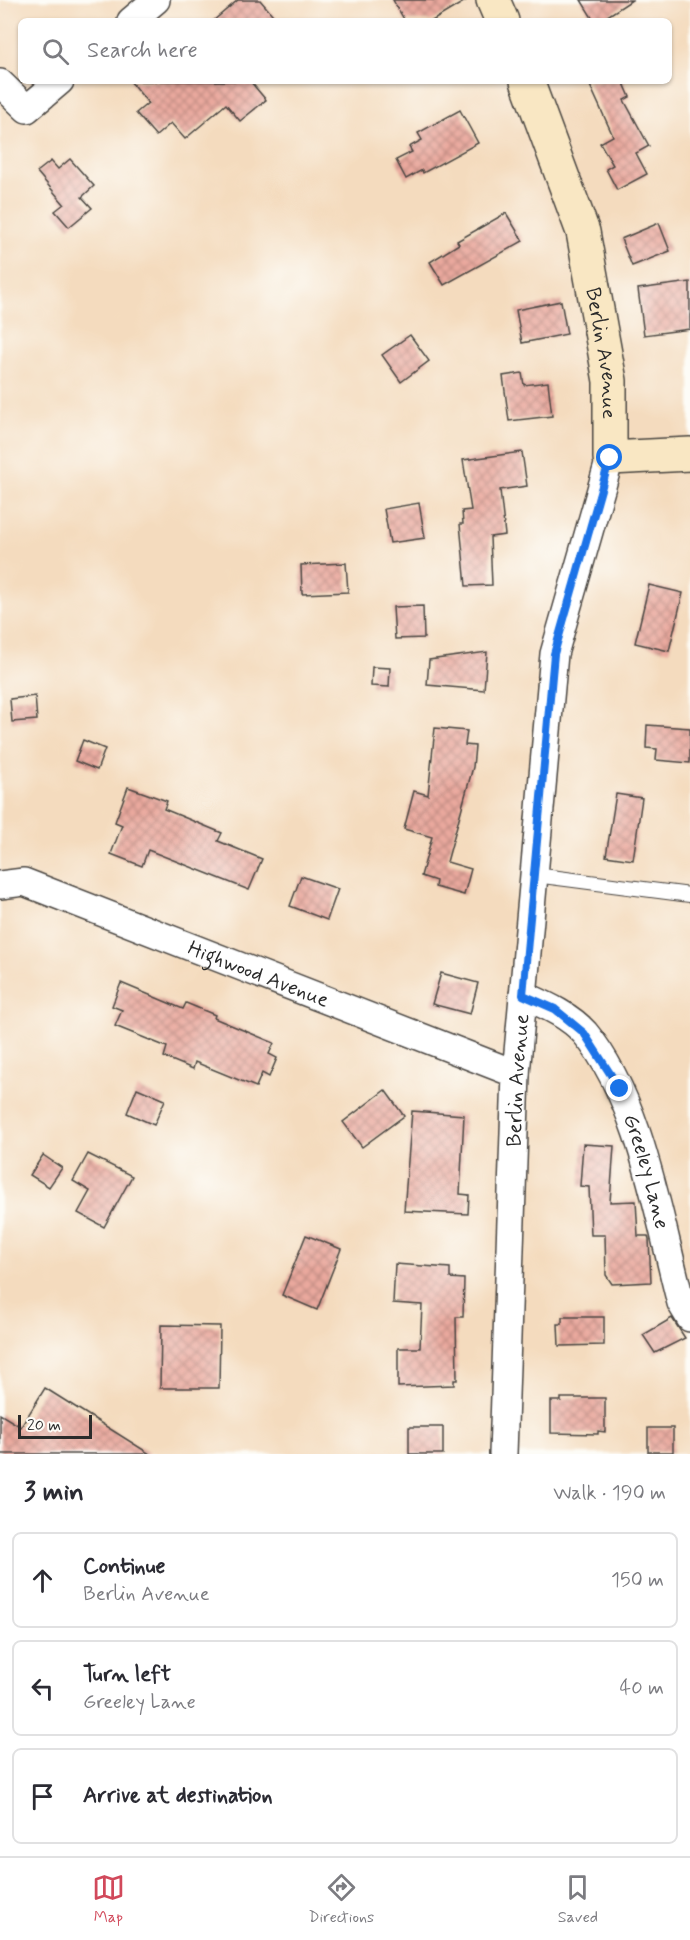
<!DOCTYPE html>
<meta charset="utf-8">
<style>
body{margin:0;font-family:Mynerve,sans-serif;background:#f7f7f7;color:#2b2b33}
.scale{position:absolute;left:18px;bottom:15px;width:74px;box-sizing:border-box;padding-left:6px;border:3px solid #2b2b2b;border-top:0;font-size:16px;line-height:21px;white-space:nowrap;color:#2b2b2b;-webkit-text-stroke:4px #fdfcf7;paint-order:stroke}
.stop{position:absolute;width:18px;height:18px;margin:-14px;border:4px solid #1a73e8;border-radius:50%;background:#fff}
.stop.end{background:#1a73e8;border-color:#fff;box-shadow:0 2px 6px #0008}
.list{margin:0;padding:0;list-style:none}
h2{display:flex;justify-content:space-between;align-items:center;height:78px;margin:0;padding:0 24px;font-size:26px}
h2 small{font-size:20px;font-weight:400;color:#7c7c81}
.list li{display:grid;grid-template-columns:39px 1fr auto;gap:18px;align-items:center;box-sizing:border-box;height:96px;margin:0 12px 12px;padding:0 12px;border:2px solid #e1e1e2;border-radius:9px}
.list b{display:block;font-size:22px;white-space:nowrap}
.list p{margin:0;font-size:20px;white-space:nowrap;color:#7c7c81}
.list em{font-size:20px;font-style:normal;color:#7c7c81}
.icon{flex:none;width:33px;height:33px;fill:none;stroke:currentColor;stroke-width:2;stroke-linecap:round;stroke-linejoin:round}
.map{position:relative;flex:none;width:690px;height:1454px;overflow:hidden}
.search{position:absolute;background:#fff;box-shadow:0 2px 4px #0004;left:18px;right:18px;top:18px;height:66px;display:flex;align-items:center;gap:15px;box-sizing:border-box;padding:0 21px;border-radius:9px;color:#7c7c81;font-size:22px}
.sheet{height:402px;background:#fff}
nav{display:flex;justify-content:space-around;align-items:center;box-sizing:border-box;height:84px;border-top:2px solid #e1e1e2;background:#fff;font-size:16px;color:#7c7c81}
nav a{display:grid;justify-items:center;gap:3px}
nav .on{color:#d1495b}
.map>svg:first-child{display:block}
</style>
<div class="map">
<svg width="690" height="1454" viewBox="0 0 690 1454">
<defs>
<pattern id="building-cross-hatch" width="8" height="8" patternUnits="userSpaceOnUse" patternTransform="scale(1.5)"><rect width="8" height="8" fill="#eaa99e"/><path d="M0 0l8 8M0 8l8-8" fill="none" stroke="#be8a81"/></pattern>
</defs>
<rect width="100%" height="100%" fill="#fdfcf7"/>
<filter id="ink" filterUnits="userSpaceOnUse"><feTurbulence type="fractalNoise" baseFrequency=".0167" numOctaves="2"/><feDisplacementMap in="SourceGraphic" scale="12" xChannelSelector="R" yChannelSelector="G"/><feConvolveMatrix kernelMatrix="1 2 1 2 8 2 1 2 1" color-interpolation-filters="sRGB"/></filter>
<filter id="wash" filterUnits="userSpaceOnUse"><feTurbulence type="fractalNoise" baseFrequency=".008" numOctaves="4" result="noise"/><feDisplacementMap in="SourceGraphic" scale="24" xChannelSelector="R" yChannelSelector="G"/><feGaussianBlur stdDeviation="1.35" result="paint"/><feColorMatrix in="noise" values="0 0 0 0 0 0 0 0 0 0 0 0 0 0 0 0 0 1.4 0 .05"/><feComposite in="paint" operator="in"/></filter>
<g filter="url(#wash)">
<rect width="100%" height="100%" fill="#f4dbbe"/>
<g id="blocks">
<g fill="url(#building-cross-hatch)">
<path d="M238,0h22l18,21h-65z"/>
<path d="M393,0h74l-35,21h-27z"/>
<path d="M581,0h51l-32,21h-6z"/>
<path d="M130,81h120l16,19 -26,21 -14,-17 -41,35 -14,-16 -15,13 -20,-23 12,-10z"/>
<path d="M588,81h35l7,16 -6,3 25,46 -13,7 11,21 -30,16 -11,-21 7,-4 -13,-22 13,-7z"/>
<path d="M460,110l18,33 -55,30 -1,-3 -16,9 -10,-19 16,-8 -3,-5 13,-7 -4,-7z"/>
<path d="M70,159l24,27 -12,11 10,11 -23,19 -14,-16 9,-7 -27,-32 14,-11 7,8z"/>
<path d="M506,213l17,28 -79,44 -14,-23 29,-18 -2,-3z"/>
<path d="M659,223l11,28 -38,15 -11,-27z"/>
<path d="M690,282v47l-46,6 -6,-46z"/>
<path d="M561,301l6,33 -45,9 -6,-33z"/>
<path d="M410,335l19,26 -28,21 -19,-27z"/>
<path d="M522,373l2,12 24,-3 4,34 -43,5 -6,-45z"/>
<path d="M522,452l5,34 -27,4 5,45 -15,2 2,48 -26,1 -6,-62h3l-1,-13 9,-1 -8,-50z"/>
<path d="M419,503l6,35 -35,5 -6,-34z"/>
<path d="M346,563l2,29 -46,2 -1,-29z"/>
<path d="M649,585l34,8 -14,58 -34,-8z"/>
<path d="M423,606l1,32 -29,1 -2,-32z"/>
<path d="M487,652l-3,38 -57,-5 2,-25z"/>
<path d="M372,667l18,1 -1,19 -18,-1z"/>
<path d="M35,696l2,24 -25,2 -2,-23z"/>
<path d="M647,725l43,3v35l-34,-3 1,-11 -11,-1z"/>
<path d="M435,728l32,3 -2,14 10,1 -2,21 -26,95 24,7 -7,26 -29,-8 1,-6 -15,-5 11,-39 -28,-8 10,-38 14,4z"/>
<path d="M83,740l22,9 -8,21 -22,-9z"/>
<path d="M128,787l39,14 -3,8 58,24 -4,8 44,18 -13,31 -101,-40 -6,16 -31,-12 11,-29 -7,-3z"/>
<path d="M616,794l26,4 -9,62 -27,-4z"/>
<path d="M301,876l37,13 -11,31 -37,-14z"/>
<path d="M441,973l37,10 -8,31 -38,-10z"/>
<path d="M121,983l62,26 3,-6 29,12 -1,3 60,25 -5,11 8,4 -8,19 -7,-4 -6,14 -61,-25 -2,7 -29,-12 3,-10 -52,-21 7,-16 -10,-4z"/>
<path d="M137,1088l28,12 -11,25 -27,-12z"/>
<path d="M385,1090l19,26 -42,31 -19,-25z"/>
<path d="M412,1111l52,4 -4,79 9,1 -1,19 -64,-3z"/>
<path d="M583,1144l31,2 -4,56 26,-1 2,35h10l1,3 2,43 -39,2 -6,-9 -1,-40h-14l-2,-48 -9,-1z"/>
<path d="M88,1154l44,22 -28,51 -26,-14 12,-22 -17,-10z"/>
<path d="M43,1155l19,13 -13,19 -19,-12z"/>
<path d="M306,1235l35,14 -24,61 -35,-15z"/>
<path d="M395,1264l55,4v10l14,1 -1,38h-7l1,63h-3v5l-56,2v-39h22l2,-43 -29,-2z"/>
<path d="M562,1317h42v28l-45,1 -1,-22h4z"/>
<path d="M672,1318l13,20 -30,15 -12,-18z"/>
<path d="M161,1325l59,1 -1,62h-59z"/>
<path d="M45,1388l105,66h-150v-40l21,13z"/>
<path d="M561,1398h44v34l-7,-1v3l-47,-1v-32h10z"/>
<rect x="409" y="1427" width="34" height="27"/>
<rect x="648" y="1428" width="25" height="24"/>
</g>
</g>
</g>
<g filter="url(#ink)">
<use href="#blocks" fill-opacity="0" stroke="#494541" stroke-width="1.5"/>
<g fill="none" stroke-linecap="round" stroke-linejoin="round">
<defs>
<path id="lane" d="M535,875l155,20"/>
<g id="street">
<path d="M131,21l25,-21"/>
<path d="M0,83l27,26 33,-28"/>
<path id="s1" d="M0,885l24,-3 492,192"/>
<path id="s2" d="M523,995c22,10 46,20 62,38 56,67 74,187 96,270l9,15"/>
<path id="s3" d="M503,1454l13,-380 38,-420 56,-196"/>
</g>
<g id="secondary">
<path d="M493,0l9,21"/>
<path id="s4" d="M527,81l56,151 27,149v77l80,-4"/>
</g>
</defs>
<use href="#lane" stroke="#494541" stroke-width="16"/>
<use href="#street" stroke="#494541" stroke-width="30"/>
<use href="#secondary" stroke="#494541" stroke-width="36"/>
<use href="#lane" stroke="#fff" stroke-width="14"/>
<use href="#street" stroke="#fff" stroke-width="27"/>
<use href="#secondary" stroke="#f9e7c3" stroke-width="33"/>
</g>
</g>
<g fill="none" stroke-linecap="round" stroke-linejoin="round" filter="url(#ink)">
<path stroke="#1a73e8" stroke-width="8" d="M610,458l-56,196 -31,341 32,14 29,24 36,56"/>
</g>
<g text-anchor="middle" stroke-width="4.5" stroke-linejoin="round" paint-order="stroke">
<g font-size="21" fill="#2b2b2b" stroke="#fdfcf7">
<text dy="7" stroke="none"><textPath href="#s4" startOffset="284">Berlin Avenue</textPath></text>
<text dy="7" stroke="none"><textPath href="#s1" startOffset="276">Highwood Avenue</textPath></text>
<text dy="7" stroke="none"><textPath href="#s3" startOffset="374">Berlin Avenue</textPath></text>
<text dy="7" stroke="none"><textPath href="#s2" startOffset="226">Greeley Lane</textPath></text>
</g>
</g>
</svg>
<div class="scale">20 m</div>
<div class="stop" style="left:610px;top:458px"></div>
<div class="stop end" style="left:620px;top:1089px"></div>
<div class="search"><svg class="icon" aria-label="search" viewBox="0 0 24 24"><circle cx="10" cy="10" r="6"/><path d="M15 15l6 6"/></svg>Search here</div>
</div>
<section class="sheet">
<h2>3 min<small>Walk · 190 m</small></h2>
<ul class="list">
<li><svg class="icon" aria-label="ahead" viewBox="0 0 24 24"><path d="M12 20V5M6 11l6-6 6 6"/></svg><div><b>Continue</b><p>Berlin Avenue</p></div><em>150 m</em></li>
<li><svg class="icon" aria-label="left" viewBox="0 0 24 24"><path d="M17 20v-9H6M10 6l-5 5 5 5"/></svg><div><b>Turn left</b><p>Greeley Lane</p></div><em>40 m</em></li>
<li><svg class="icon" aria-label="arrive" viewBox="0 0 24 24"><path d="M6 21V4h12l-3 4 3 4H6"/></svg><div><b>Arrive at destination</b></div></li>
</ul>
</section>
<nav>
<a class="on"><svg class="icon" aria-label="map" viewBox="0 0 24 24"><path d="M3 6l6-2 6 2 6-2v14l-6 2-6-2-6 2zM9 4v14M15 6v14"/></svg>Map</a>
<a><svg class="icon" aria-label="directions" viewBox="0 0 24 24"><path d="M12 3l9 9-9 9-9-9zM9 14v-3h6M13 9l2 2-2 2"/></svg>Directions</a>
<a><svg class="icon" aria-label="saved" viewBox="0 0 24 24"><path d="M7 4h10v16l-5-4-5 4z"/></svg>Saved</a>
</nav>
